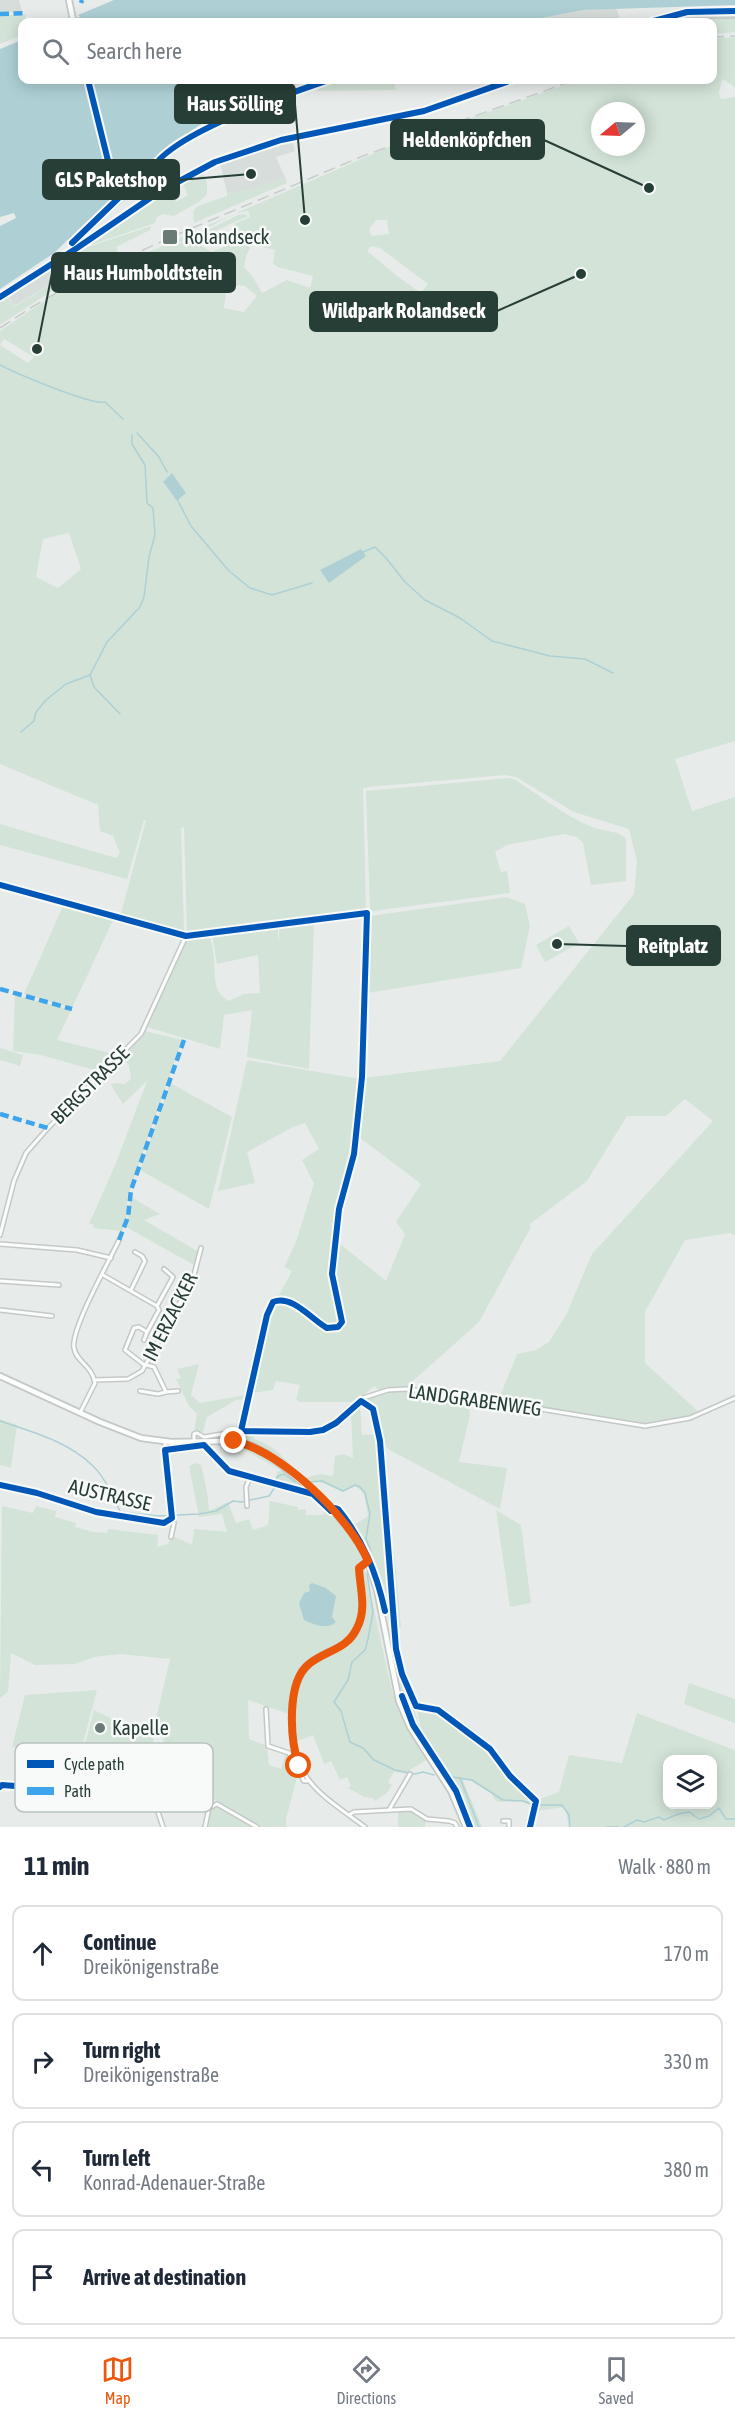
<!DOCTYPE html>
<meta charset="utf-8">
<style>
body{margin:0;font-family:"Asap Condensed",sans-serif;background:#f2f2f3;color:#1f2937}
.controls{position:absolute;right:18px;bottom:18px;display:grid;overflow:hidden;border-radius:12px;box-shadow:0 3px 15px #0003}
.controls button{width:54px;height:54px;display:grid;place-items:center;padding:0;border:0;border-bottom:2px solid #e0e1e3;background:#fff;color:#1f2937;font:30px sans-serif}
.compass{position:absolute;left:591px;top:102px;width:54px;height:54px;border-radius:50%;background:#fff;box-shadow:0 3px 15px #0003;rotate:251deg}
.stop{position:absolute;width:18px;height:18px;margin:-14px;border:4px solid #ea580c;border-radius:50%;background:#fff}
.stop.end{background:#ea580c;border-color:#fff;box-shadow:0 2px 6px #0008}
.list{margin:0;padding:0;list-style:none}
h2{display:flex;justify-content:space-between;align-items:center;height:78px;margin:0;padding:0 24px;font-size:26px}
h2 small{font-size:20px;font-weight:400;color:#747a83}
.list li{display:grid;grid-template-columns:39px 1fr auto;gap:18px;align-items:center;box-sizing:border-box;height:96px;margin:0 12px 12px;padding:0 12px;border:2px solid #e0e1e3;border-radius:12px}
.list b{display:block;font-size:22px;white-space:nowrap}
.list p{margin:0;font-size:20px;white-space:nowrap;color:#747a83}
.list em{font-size:20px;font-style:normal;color:#747a83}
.icon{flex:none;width:33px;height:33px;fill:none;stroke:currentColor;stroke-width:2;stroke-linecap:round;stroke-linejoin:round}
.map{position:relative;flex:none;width:735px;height:1827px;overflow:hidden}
.search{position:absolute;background:#fff;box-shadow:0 3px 15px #0003;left:18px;right:18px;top:18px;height:66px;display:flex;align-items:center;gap:15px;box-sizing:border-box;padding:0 21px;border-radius:12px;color:#747a83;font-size:22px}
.sheet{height:510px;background:#fff}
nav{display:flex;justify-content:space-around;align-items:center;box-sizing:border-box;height:84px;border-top:2px solid #e0e1e3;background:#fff;font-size:16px;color:#747a83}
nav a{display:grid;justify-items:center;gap:3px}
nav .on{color:#ea580c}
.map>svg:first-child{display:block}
</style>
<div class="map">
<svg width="735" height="1827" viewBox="0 0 735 1827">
<rect width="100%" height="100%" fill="#e7ecea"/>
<g fill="#d6ddda">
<path d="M0,0h19l3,11 -22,2z"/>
<path d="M616,8l5,14h-100l62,-12z"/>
<path d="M292,140l3,11 -19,6 9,20 -35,13 -23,3 -7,-30z"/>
<path d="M76,250l2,17 -64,39 -7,-12z"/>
</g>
<g fill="#d3e3d7" fill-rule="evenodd">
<path d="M0,15h26l-7,21 -19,8z"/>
<path d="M711,17l24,1v14l-22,2 -1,-12h-39z"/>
<path d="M735,37v50l-13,-8 -3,14 2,6 14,-2v644l-60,18 17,52 43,-14v438l-5,-2 -45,7 -40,72v51l55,50 -54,13 -148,-25 19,-47 19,-4 13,-8 17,-27 26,-61 121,-133 -28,-22 -19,17h-39l-40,65 -57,43 1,3 -52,95 -74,66 -26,2 -5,-4 -17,15 -5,1h-53l-3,-3 4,-14 -24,-4 -3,9 -20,3 1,-2 -3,-1 21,-85 -1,-8 8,-2 13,-24 -8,-4 12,-25 18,-58 -12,-24 17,-11 -14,-26 -12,4 -46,25 8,31 -37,8 29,-131 113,19 -9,86 -14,41 -4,55 2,1 4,-19 47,38 19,-47 -9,-12 25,-38 -62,-47 4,-59 137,-17 134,-167 3,-33 -8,-32 -55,-17 -58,-35 -11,-2 -136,12 -6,1 3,124 -177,23 -2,-2 -3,-106 -3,1 3,103 -3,3 -61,-17 26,-97h-2l-17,59 -127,-34v-21l116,34 4,-5 -7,-17 -13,-5 -2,-26 -98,-41v-433l53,-36 49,-25 54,-21 37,-17 15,-2 30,-15 7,-1 3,2 -33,15 -38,12 1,1 22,-8 1,10 11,6 29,-12 -1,-8 -6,-8 16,-7 -2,-6 -12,2 -27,14h-5l185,-80 190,-67h133l1,-41zM600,111h36v36h-36zM376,220h11l2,14 -18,2 -2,-7zM252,244l23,6 -2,14 5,3 35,9 -3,12 -23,-8 -25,13 -9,-16 -9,-10 2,-11zM371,246l9,2 48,36 -7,9 -24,-17 -30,-25zM227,284l18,2 12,10 -13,16 -20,-4zM4,339l30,18 -6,6 -28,-18zM172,473l14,20 -9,8 -14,-18zM69,533l12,36 -23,19 -22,-11 7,-38z"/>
<path d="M332,80h61l3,10 -78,1 -2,-6z"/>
<path d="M202,172l5,10v12l-7,7 -26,15 -11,-2 -6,3 -2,6 -70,24 86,-58 -1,3 6,10 12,-7 -5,-11 -5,1z"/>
<path d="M285,177l2,6 -93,40 -1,-12 5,-5 29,-10v-3l22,-3z"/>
<path d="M132,187l7,1 5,4 -11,6 -4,-1 -38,31z"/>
<path d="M151,226l-1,4 -34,17 3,9 -58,29 -61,40v-25l7,-5 7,12 64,-40v-11l4,-7z"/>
<path d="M509,778l7,2c24,16 49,36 76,47 12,5 24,2 34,12v42l-35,4 -8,-42 -6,-6 -13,-3 -57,11 -12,7 6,20 6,-1 3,22 -137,18 -3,-2 -4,-118z"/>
<path d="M507,897l18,7 5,22 -9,42 -153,25 -3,83 -3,-1 8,-159z"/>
<path d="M64,904l50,14 -42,90 -48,-14z"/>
<path d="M314,921l-5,148 -62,-12 5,-47 -28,5 -4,34 -73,-22 41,-90 21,-3c2,8 5,16 5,24 2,17 -3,33 15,43l15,-7 16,-1 -2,-38 -41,9 -5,-31 66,-6v17l2,-19z"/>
<path d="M569,926l10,17 -34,19 -9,-17z"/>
<path d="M15,995l56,15 -14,30 61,15 -17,17 -60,-17 -28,-4z"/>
<path d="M145,1031l37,9 -55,158c0,12 0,22 -5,33l-28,-3 -1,-4h-4l27,-61 31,-82 -24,23 -12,-19 4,-2 10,1 6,-5 -2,-14 -8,-9z"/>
<path d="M0,1048l23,7 -3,11 -20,-6z"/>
<path d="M170,1083l62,34 -23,92 -69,-39z"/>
<path d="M131,1197l29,17 -16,6 55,32 -3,14 -70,-39z"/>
<path d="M199,1364l-8,31 9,8 46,-8 -1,4 -9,1 -29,17 -4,15h-9l3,-18 -8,-8 -13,-27 5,-1 -4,-9z"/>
<path d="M388,1391c44,-1 89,9 133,17l-53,-6 2,12 -11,48 48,6 -7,41 -112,-60 -8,-10 -6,-31 -12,-7z"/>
<path d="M360,1407l2,28 14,-1 19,215c6,26 18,49 23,75h2l-3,-17 18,4 54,39 12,18 34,33 -1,6 -11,-6 -23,1 -4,-1 -5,-8 -20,-12 -8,-1 19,47h-11l-14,-37 -41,-65 -15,-35 -18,-99 -18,-46 -12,-19 15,-10 -4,-23 -9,-7 -12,6 -22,-10h-23l-4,5 -18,-6 1,-9 4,-2 -41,-22 -16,-3 1,-9 29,-2v5c25,8 32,24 51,39l15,-4 13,2 2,-20 8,-2 10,4 -2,-46z"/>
<path d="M0,1419l17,6 -6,43 -11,-3z"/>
<path d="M197,1463l4,2c4,16 7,29 8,46l19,-9 8,21 13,-4 4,11 15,-5 2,-24 28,6v3l8,-1v6h17l3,-9 18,21 18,29 30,135 10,26 26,42 -17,10 -3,5 -14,-2 -6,10 4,3 -5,8 -12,8 -3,-3 -8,-1 -16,-9 3,-2 -4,-9 -7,3 -9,-19 -7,3 -11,-29 -18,7v-26l-47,-16 1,39 18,7 2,19 12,4 5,-17 12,22 -12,45v8h-27l-42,-24 -1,-5 -1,2 -57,2 6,-70 -10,-4 16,-69 -50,-5 -26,3 -19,7 -40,1 -24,-12 -3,39 -8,6 2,-192 31,7 3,-7 20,5 -1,6 21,6 -1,4 18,5 14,1 1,-4 50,6 -1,12 10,-3 6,-8 19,9 2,-16 33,3 -5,-18 -23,3 -10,-51z"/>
<path d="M496,1510l25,15 10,78 -21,4z"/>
<path d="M390,1546l4,4 7,78 -5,1z"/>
<path d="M689,1683l46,16v24l-51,-19z"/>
<path d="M97,1690l-14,53 -71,4 13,-52z"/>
<path d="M94,1710l60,29 -8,50 1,6 -74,-5z"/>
<path d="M637,1713l98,37v77h-166l-4,-20 -30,4 2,-11 22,-8 10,-37 53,8zM668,1760h44v44h-44z"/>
<path d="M217,1806l36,21h-47l4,-18z"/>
<path d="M411,1810l15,9 -1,8h-27v-16z"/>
</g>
<g fill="#aed0d5">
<path d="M114,0h621v5l-152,5 -62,12h-458l17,-5 -2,-2z"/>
<path d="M22,40v40h288l-24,7 -86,38 -17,11 -29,23 -14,2c-2,14 -13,19 -26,22v4l4,3 -1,3 -63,60 -54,36v-63l16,-8 -2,-5 -14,4v-168z"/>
<path d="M172,473l14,20 -9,8 -14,-19z"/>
<path d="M361,549l5,7 -37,27 -9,-13z"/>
<path d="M312,1583l14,5 10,8 -4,21 4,5c-9,8 -21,3 -32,-2l-5,-17 5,-10 6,-2 -1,-6z"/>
</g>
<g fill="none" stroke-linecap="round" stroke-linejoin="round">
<g stroke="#aed0d5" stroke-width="1.5">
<path d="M0,365c15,8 93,41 105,37l18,17"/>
<path d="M137,433l22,24 8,15"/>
<path d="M132,435v9l13,21 2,38 6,5 2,26"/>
<path d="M178,501l13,25 38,45 21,17 22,7 40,-12"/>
<path d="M361,553l14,-6 11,11 19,24 20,18 35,18 32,23 58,15 35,3 28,14"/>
<path d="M90,675l4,12 26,27"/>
<path d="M21,732l13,-11 2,-9 10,-12 20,-16 24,-9 17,-33 33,-35 4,-10 5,-40 6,-22"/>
<path d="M0,1421c32,11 67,20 92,44 8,7 16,21 21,31 4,5 3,11 8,16l37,4 41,-2 17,-3 17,-10 8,1 28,-6 6,-9"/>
<path d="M276,1480l1,-3 6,-3 12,8"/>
<path d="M309,1482l13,-1 21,10 12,-6 5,2 5,6 5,21 -4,25 5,12"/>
<path d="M367,1573l6,39 -5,27 -3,11 -13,12 -4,18 -14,22 7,9 9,31 13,6 11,12 21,10 20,4 8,-2 11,3"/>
<path d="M453,1777l19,3 31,20 20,1 10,4"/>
<path d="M460,1778l19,49"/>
<path d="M537,1805h25l7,10 1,12"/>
<path d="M607,1827h11"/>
<path d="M624,1827l13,-7 7,2 15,-5 5,3 14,-6 11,-2 10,7 10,-3 10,-8 7,11h9"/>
</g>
<path stroke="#276974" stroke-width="1.5" stroke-dasharray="8 6" stroke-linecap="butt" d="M88,80l26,104"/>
<defs>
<g id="street">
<path d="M114,185c15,-1 35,-7 45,7"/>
<path d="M0,1235l14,-54 12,-28 22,-25 93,-94 45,-98"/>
<path d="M0,1244l77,6 34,8"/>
<path d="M103,1275l54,31 16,-29 -9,-8"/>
<path d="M0,1281l59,4"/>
<path d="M131,1290l14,-29 -3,-5 -7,-4"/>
<path d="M0,1310l52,6"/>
<path d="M144,1340l3,-8"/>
<path d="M94,1380l34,-1 14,-8 51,-92 8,-31"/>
<path d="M140,1391l18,3 8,-2 -12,-25 -11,-3 -18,-14 9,-22 5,-1 8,5 12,-22 -2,-4"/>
<path d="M166,1392l12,-1"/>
<path d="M80,1413l15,-30c-3,-18 -19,-21 -21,-35 -4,-18 36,-88 45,-108"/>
<path d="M241,1431l8,-39"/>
<path d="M194,1441v-7l3,-1 7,4 37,-6h76l19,-8 27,-25 25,-8 18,-1 49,6 190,31 45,-8 45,-20"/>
<path d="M165,1442l1,34 8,47 -3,14"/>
<path d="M203,1442l26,29 54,15"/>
<path d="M0,1485l37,8 59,19 63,11 13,-4"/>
<path d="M247,1506l-1,-19 4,-10"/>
<path d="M266,1709l2,37 21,7 15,28h5"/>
<path d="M519,1784l17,17 -6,26"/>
<path d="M155,1803l8,24"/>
<path d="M389,1810l21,-36"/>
<path d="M349,1815l5,-3 57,-3 16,10 22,2 6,2 2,4"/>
<path d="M503,1821h6v6"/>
<path d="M205,1827l4,-19 8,-4 40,23"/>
<path d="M365,1827c-50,-37 -75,-48 -72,-116 1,-15 1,-32 12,-43 17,-18 41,-14 53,-41 8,-19 2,-39 1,-59l9,-7"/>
</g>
<g id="secondary">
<path d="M69,0l4,20"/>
<path d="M0,1376l100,46 41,16 30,4 62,-1 20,5 15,8 60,50 28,34 12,23 9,29 22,111 11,26 41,64 15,36"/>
</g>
<g id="primary">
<path d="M660,22l34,-7h41"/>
<path d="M0,297l77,-49 82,-56 56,-30 66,-22 143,-29 88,-31"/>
</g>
</defs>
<use href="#street" stroke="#c4c9c7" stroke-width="6"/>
<use href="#secondary" stroke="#c4c9c7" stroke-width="8"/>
<use href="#primary" stroke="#c3cac8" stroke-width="8"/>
<use href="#street" stroke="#fbfcfc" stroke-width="3"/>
<use href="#secondary" stroke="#fbfcfc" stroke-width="4.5"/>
<use href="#primary" stroke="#d0d6d4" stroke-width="5"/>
<g stroke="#c8cccb" stroke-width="1.5" stroke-dasharray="12 6" stroke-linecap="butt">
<path d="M712,37l23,-1"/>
<path d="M0,328l32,-21 52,-30 92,-42 187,-79 212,-76"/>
</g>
<g stroke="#3ea4ec" stroke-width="4.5" stroke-dasharray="9 4.5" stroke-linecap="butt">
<path d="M81,3l1,-3"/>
<path d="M0,14l26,-1"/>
<path d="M0,989l72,20"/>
<path d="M0,1114l48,14"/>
<path d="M119,1240l9,-23 3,-27 53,-150"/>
</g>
<defs>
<g id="cycleway">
<path d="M650,22l37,-10 48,-1"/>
<path d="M88,80l26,105 22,-2"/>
<path d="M72,243l58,-56 19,-9c4,-40 145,-86 180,-98"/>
<path d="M0,297l77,-49 82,-56 56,-30 66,-22 143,-29 88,-31"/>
<path d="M0,885l186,51 181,-23 -5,164 -8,77 -15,55 -7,65 10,48 -4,5 -11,1c-15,-8 -35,-34 -54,-26l-6,13 -26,116 69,1 13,-2 13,-7 25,-22 12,8 7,32 16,208 6,25 14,32 22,4 52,39 20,27 26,25 -6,26"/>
<path d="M0,1485l37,8 59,19 68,11 8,-5 -7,-68 39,-5 25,26 84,23 18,17 4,-3 3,1c25,31 38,62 47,102"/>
<path d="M402,1696l11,29 43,66 14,36"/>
<path d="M0,1787l2,-2 148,11"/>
</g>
</defs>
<use href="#cycleway" stroke="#f7faf8" stroke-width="10"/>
<use href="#cycleway" stroke="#0057b8" stroke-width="6"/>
</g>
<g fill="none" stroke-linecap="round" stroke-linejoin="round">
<path stroke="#ea580c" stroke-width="8" d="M234,1441c48,11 114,74 134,120l-9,7c1,21 8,41 -2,60 -10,22 -31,22 -48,36 -23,18 -19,76 -10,102"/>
</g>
<g fill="#6a7b76" stroke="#f7faf8" stroke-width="2">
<rect x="162" y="229" width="16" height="16" rx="3"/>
<circle cx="100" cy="1728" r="6"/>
</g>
<g text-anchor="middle" stroke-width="5" stroke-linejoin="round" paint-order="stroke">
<g font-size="20" fill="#273e37" stroke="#f7faf8" text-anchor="start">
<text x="184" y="244">Rolandseck</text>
<text x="112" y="1735">Kapelle</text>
</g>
<g font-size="20" fill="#273e37" stroke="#f7faf8">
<text transform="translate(90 1085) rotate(-45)" y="7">BERGSTRASSE</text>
<text transform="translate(170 1317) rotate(-63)" y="7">IM ERZACKER</text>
<text transform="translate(475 1400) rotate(8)" y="7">LANDGRABENWEG</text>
<text transform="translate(110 1495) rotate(13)" y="7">AUSTRASSE</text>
</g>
</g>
<rect x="15" y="1743" width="198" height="69" rx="9" fill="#f7faf8" stroke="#b9c2be" stroke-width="1.5"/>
<rect x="27" y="1760" width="27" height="8" fill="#0057b8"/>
<rect x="27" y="1787" width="27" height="8" fill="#3ea4ec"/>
<g font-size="16" fill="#273e37">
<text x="64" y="1770">Cycle path</text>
<text x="64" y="1797">Path</text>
</g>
<path fill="none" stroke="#273e37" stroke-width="2" d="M305 220L295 104M649 188L544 140M251 174L179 180M37 349L52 273M581 274L497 311M557 944L627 946"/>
<g fill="#273e37" stroke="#f7faf8" stroke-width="2">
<circle cx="305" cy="220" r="6"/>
<circle cx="649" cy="188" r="6"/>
<circle cx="251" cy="174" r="6"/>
<circle cx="37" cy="349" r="6"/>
<circle cx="581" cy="274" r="6"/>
<circle cx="557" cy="944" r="6"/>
</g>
<g fill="#273e37" stroke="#273e37" stroke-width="2">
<rect x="175" y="84" width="120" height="39" rx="6"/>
<rect x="391" y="120" width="153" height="39" rx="6"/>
<rect x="43" y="160" width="136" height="39" rx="6"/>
<rect x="52" y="253" width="183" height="39" rx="6"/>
<rect x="310" y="292" width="187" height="39" rx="6"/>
<rect x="627" y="926" width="93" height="39" rx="6"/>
</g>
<g font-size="21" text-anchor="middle" font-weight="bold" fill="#fff">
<text x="235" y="111">Haus Sölling</text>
<text x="467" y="147">Heldenköpfchen</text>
<text x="111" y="187">GLS Paketshop</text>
<text x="143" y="280">Haus Humboldtstein</text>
<text x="404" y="318">Wildpark Rolandseck</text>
<text x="673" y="953">Reitplatz</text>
</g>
</svg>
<div class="controls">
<button><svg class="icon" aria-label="layers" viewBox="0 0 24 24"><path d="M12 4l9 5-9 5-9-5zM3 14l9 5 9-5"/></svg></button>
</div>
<svg class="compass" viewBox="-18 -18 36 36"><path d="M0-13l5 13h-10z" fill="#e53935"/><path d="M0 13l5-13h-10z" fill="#747a83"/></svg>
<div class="stop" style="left:299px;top:1766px"></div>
<div class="stop end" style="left:234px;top:1441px"></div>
<div class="search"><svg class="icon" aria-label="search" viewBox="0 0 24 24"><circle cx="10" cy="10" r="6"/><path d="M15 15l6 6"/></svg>Search here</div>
</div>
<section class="sheet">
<h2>11 min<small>Walk · 880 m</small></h2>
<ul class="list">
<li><svg class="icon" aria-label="ahead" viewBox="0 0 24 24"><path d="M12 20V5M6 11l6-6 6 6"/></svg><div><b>Continue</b><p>Dreikönigenstraße</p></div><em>170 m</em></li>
<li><svg class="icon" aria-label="right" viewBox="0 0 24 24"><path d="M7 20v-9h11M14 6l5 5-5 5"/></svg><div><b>Turn right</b><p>Dreikönigenstraße</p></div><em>330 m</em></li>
<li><svg class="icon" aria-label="left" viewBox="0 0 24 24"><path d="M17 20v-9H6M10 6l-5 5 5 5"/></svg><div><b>Turn left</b><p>Konrad-Adenauer-Straße</p></div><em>380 m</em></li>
<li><svg class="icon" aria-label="arrive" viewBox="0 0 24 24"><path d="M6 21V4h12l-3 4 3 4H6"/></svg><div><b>Arrive at destination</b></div></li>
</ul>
</section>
<nav>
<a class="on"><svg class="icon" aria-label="map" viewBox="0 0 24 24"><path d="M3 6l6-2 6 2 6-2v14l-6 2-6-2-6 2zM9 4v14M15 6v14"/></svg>Map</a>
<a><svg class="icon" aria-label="directions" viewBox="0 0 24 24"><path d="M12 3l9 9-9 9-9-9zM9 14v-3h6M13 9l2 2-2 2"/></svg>Directions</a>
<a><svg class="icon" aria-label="saved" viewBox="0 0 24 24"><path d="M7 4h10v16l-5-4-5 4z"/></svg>Saved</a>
</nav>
